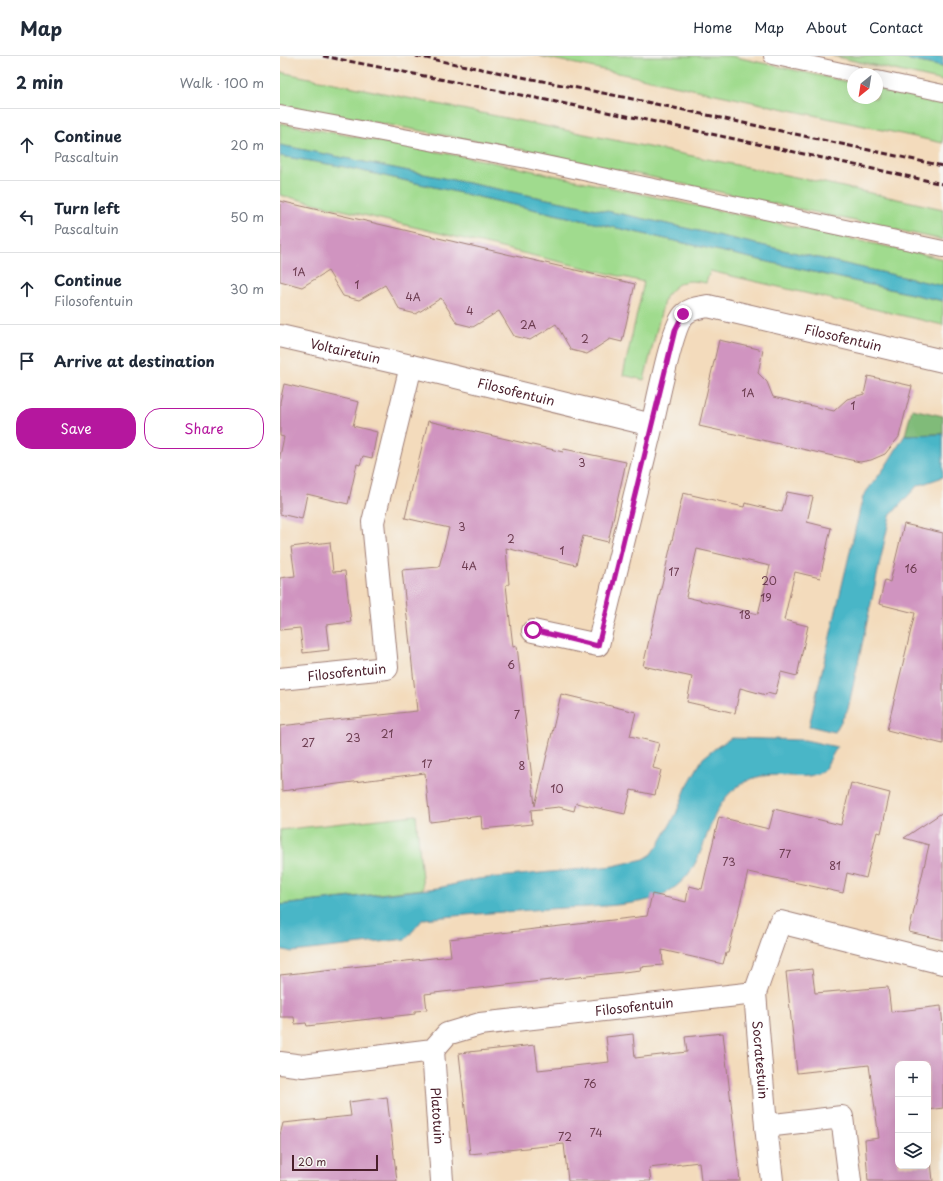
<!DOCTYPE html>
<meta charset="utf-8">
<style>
body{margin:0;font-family:"Playpen Sans",sans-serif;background:#f2f2f3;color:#1f2937}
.controls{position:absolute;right:12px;bottom:12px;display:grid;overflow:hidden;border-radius:8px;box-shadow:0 4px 16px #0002}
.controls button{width:36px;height:36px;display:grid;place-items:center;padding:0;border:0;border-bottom:1px solid #e0e1e3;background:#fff;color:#1f2937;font:20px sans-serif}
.compass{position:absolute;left:567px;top:12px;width:36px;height:36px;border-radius:50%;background:#fff;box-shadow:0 4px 16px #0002;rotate:210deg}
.scale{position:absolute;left:12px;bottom:10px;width:86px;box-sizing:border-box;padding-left:4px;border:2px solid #4a1f2b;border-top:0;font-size:11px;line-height:14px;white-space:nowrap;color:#4a1f2b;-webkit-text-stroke:3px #f6f6f2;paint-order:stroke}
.stop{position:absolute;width:12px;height:12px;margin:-9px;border:3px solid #b5179e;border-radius:50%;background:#fff}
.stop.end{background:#b5179e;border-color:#fff;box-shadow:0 1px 4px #0008}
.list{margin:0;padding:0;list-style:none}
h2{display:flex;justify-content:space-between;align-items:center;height:52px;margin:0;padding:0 16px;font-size:17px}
h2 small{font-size:13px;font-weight:400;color:#747a83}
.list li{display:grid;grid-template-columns:26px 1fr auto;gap:12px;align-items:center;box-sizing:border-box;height:72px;padding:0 16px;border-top:1px solid #e0e1e3}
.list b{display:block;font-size:15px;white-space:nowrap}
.list p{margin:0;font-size:13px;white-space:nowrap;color:#747a83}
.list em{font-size:13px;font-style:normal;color:#747a83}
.actions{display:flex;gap:8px;padding:12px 16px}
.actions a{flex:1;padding:9px 0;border:1px solid #b5179e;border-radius:16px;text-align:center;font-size:14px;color:#b5179e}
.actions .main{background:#b5179e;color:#fff}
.icon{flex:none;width:22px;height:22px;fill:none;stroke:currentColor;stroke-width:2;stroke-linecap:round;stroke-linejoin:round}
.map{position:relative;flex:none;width:663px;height:1125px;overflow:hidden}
header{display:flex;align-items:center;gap:24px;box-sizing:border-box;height:56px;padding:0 20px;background:#fff;border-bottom:1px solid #e0e1e3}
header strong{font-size:19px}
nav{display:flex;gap:22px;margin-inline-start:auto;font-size:14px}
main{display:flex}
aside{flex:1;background:#fff}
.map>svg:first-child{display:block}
</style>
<header>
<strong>Map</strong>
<nav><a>Home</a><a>Map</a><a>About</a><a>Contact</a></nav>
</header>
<main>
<aside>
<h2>2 min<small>Walk · 100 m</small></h2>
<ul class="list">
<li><svg class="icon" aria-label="ahead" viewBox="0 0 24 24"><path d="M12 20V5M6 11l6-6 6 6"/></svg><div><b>Continue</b><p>Pascaltuin</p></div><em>20 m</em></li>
<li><svg class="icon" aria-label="left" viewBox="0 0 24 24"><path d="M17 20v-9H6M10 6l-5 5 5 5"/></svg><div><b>Turn left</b><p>Pascaltuin</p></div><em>50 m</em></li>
<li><svg class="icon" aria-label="ahead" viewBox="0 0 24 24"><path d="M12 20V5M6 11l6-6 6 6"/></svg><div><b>Continue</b><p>Filosofentuin</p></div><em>30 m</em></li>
<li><svg class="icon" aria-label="arrive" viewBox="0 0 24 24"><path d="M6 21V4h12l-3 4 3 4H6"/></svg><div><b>Arrive at destination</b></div></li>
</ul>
<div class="actions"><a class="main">Save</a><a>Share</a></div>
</aside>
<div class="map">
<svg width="663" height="1125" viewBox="0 0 663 1125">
<rect width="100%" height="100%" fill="#f6f6f2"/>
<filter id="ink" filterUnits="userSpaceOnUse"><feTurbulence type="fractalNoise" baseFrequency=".025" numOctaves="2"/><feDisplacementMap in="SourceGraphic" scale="8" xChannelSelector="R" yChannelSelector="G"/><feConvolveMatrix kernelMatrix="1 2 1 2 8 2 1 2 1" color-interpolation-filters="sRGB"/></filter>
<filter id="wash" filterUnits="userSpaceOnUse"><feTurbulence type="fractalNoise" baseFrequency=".012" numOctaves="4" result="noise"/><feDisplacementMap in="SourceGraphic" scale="16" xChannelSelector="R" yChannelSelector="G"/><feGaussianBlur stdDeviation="0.9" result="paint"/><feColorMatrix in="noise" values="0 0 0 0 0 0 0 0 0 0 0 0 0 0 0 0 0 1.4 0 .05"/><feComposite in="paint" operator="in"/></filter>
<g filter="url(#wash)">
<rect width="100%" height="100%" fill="#f3dbbc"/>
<g fill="#a0db8e" stroke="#757d5c">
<path d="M259,0h192l122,27v15h24v-10l66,14v41z"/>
<path d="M553,0h58l52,11v14z"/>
<path d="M0,16l540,110 123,27v31l-418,-90 -245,-45z"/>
<path d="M0,67l202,37 449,96 12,3v27l-307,-69 -356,-72z"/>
<path d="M0,100l60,10 603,135v24l-233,-54 -4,12c-20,-4 -27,-3 -41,14l-21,83 -21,-5 21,-93 -364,-87z"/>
<path d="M136,759l7,74 -143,16v-75z"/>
</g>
<path fill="#80bb79" stroke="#656d52" d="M632,353l31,7v18l-38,1z"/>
<g fill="#4ab6c7" stroke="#4a6a79">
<path d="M611,0h52v11z"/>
<path d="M0,89l356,72 307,69v15l-603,-135 -60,-10z"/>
<path d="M663,378v43l-26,9 -27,30 -42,193 -13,23 -26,-6 54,-230 22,-29 20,-32z"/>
<path d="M451,682l74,2 32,7 -14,25c-4,1 -9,3 -14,4 -18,2 -38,-4 -55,2 -48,17 -42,69 -68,99 -6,7 -14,13 -22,17 -20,12 -77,13 -101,14 -47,3 -93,6 -140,11l-17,20 -114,13 -12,-3v-44l158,-17 40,-9 135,-13 31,-7 8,-5 7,-10 17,-30 10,-26 17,-30 14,-11z"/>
</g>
<g id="blocks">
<g fill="#d094c0" fill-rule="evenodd">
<path d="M0,145l355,83 -13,58 -12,-3 -23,15 -16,-4 -15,-26 -26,16 -16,-4 -15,-25 -26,16 -16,-4 -16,-25 -25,16 -16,-4 -15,-25 -26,15 -16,-4 -15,-25 -26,16 -22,-6z"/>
<path d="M439,284l44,10 -5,23 9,9 6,15 44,10 17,4 13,-12 17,-5 4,-18 44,10 -13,51 -14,17 -14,6 -11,2 -161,-36z"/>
<path d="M4,328l75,18 -6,24 24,6 -5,26 -9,-2 -3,9 -3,-1 -9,40 -41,-10 -5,25 -22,-5v-58l4,-19 -4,-1v-34z"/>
<path d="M148,365l135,31 1,-3 62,13 -18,80 -25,-6 -7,29 -70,-17 3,36 -3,1 7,62 4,-1 18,160 26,-112 75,18 -6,24 29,7 -6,25 8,2 -6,25 -24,-5 -6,24 -49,-11 -2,8 -15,-4 -28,3 1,14 -50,5 -1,-13 -51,6 -5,-49 -143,18 -2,-65 137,-15 -15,-141 37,-3 10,-39 -44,-10z"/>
<path d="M507,436l26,5 -6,25 24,6 -11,50 -25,-6 -11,48 24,6 -11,50 -16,-4 -6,23 -8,-2 -1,2 -26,-7 -5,25 -48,-11 5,-25 -49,-11 40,-173 61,14 1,-4 37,9zM417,493l73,17 -12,48 -72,-17z"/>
<path d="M624,468l39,9v211l-56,-14 28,-117 -36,-9 6,-24 5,2z"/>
<path d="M50,486l3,30 12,-1 6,51 -25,3 3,25 -26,3 -3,-25 -20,2v-52l15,-2 -4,-29z"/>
<path d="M571,727l39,10 -9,40 -4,-1 -11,46 -19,-5 -4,20 -95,-21 -20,81h-2l-3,11 -61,-14 1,15 -23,2 1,3 -216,24 2,16 -12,1v3l-108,12 -1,-3 -11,1 -1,-7h-14v-42l171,-19 -2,-17 198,-23 5,-22 34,8 3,-16 13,3 17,-72 50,12 5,-20 67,16z"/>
<path d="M663,756v128l-34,-8 20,-87 -25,-7z"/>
<path d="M532,913l3,24 73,-6 3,25 50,-6 2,20v82l-15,2v-46h-30v102h30v-32l5,47h-65l-3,-41 14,-2 -10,-73 -72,8 -11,-101z"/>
<path d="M443,977l17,148h-39l-2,-19 -50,6 2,13h-83l-4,-37 -94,10 -11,-101 76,-8 3,25 71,-8 -3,-25 27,-3 2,24 52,-6 -2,-15z"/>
<path d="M107,1041l10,84h-117v-46l3,-12 68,-7 -2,-14z"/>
</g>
</g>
</g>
<g filter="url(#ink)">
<use href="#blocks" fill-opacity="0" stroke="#9e7d74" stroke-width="1"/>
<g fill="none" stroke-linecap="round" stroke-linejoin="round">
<defs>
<g id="service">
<path d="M492,0l83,18"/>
<path d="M597,23l66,14"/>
<path d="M0,58l247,46 416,89"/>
</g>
<g id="minor">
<path id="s1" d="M0,280l131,30"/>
<path d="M253,575l65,14 54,-220"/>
<path id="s2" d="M0,623l107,-11 -14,-146 38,-156 241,59c5,-19 20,-101 33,-111 6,-6 14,-6 23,-8l235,55"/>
<path id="s3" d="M475,937l11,133"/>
<path id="s4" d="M153,994l9,131"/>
<path id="s5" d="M0,1007l23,3 130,-16 14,-16 33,-10 275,-31 25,-71 163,41"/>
<path d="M492,1125l-6,-55 76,-9 8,64"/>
</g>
</defs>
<use href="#service" stroke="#9e7d74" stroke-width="18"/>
<use href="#minor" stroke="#9e7d74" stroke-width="24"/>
<use href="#service" stroke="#fff" stroke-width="16"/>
<use href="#minor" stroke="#fff" stroke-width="22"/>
<g stroke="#4a1f2b" stroke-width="3" stroke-dasharray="6 3" stroke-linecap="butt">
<path d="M43,0l314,62 306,66"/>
<path d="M136,0l212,42 315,68"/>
</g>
</g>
</g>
<g fill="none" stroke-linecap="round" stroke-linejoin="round" filter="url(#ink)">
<path stroke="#b5179e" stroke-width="5" d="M253,574l65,16 77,-316 8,-16"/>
</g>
<g text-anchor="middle" stroke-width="3.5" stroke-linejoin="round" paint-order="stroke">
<g font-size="11" fill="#6c3c50">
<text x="19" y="220">1A</text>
<text x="77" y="233">1</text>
<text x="133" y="245">4A</text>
<text x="190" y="259">4</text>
<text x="248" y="273">2A</text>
<text x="305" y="287">2</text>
<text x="468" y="341">1A</text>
<text x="573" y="354">1</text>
<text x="302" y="411">3</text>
<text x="182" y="475">3</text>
<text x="231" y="487">2</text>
<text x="282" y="499">1</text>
<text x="189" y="514">4A</text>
<text x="631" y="517">16</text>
<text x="394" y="520">17</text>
<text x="489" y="529">20</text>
<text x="486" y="546">19</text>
<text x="465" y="563">18</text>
<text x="231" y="613">6</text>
<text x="237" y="663">7</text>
<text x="107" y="682">21</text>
<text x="73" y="686">23</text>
<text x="28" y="691">27</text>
<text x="147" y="712">17</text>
<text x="242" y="714">8</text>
<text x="277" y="737">10</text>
<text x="505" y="802">77</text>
<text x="449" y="810">73</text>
<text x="555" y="814">81</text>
<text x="310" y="1032">76</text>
<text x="316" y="1081">74</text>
<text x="285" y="1085">72</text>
</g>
<g font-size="13" fill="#4a1f2b" stroke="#f6f6f2">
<text dy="5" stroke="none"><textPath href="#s2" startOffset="943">Filosofentuin</textPath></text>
<text dy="5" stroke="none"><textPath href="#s1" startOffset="67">Voltairetuin</textPath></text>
<text dy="5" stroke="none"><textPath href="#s2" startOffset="523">Filosofentuin</textPath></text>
<text dy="5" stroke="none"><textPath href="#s2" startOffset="67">Filosofentuin</textPath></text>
<text dy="5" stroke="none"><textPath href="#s5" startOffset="365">Filosofentuin</textPath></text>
<text dy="5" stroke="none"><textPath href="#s3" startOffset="67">Socratestuin</textPath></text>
<text dy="5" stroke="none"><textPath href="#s4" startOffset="66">Platotuin</textPath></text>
</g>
</g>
</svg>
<div class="controls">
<button>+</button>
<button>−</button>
<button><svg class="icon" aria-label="layers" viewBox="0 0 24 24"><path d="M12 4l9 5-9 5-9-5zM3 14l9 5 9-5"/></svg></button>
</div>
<svg class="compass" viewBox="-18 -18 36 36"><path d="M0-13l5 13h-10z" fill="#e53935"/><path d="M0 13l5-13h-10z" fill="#747a83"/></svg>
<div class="scale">20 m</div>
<div class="stop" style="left:253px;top:574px"></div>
<div class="stop end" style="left:403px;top:258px"></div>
</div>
</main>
